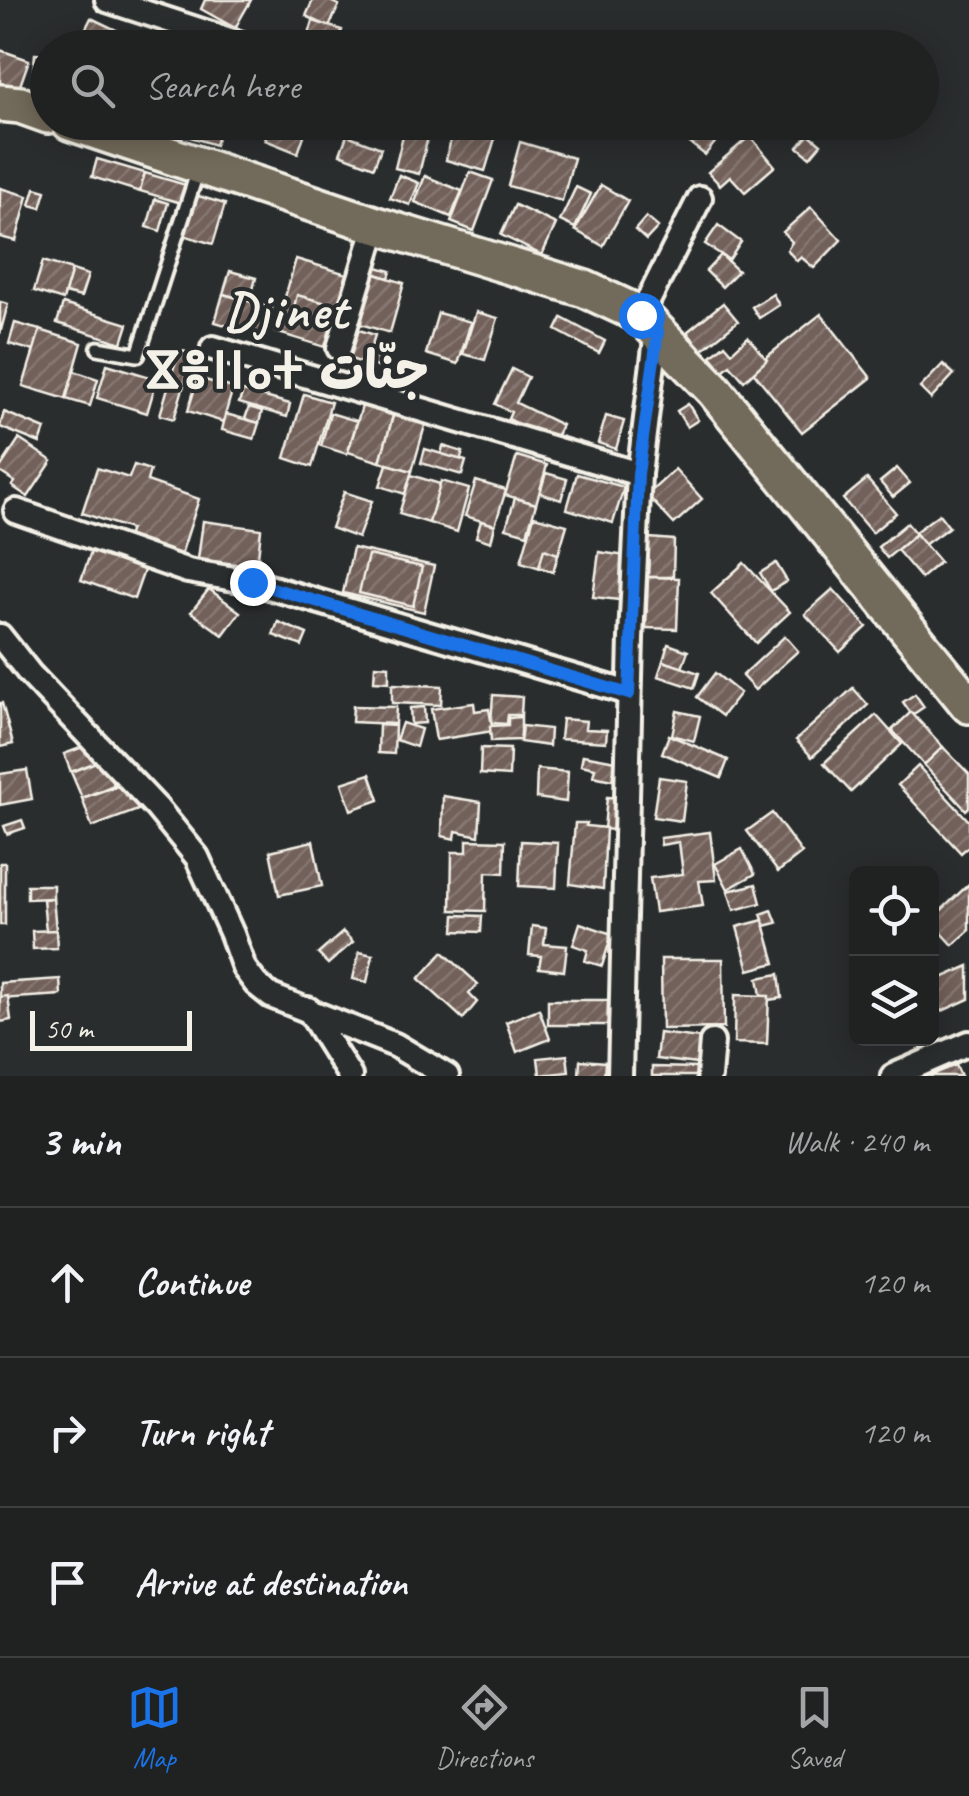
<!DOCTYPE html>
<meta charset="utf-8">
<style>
body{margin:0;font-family:Caveat,"Playpen Sans Arabic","Noto Sans Tifinagh",sans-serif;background:#2d2f2f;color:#f1f3f6}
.controls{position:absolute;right:30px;bottom:30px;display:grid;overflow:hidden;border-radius:15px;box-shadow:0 5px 25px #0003}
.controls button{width:90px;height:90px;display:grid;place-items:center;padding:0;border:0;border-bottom:2px solid #3d3f40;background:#202222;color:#f1f3f6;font:50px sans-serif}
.scale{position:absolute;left:30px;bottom:25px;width:162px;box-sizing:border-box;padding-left:10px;border:5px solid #f4f1e8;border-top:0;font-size:28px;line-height:35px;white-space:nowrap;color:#f4f1e8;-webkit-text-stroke:8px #2a2d2e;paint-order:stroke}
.stop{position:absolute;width:30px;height:30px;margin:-22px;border:8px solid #1a73e8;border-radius:50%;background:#fff}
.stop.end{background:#1a73e8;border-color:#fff;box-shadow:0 2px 10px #0008}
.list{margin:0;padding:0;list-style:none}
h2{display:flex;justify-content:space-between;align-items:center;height:130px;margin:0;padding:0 40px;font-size:42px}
h2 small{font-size:32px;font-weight:400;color:#a2a4a5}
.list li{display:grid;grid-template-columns:65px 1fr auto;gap:30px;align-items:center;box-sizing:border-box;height:150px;padding:0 40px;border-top:2px solid #3d3f40}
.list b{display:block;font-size:38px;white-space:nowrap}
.list em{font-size:32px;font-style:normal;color:#a2a4a5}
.icon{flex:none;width:55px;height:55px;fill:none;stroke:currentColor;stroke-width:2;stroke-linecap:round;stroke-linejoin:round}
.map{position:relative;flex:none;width:969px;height:1076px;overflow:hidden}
.search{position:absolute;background:#202222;box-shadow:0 5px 25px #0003;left:30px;right:30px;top:30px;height:110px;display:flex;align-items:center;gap:25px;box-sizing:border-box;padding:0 35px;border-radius:55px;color:#a2a4a5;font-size:38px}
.sheet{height:580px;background:#202222}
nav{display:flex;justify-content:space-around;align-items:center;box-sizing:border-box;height:140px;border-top:2px solid #3d3f40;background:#202222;font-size:28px;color:#a2a4a5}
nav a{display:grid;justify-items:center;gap:5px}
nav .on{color:#1a73e8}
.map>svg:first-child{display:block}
</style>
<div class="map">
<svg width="969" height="1076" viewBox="0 0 969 1076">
<defs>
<pattern id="building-hatch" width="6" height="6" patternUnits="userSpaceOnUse" patternTransform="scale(2.5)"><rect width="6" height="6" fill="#72605a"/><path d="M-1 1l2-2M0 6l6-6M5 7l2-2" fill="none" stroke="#877772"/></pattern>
</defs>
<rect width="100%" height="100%" fill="#2a2d2e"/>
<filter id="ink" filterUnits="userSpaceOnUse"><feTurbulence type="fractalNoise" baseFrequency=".01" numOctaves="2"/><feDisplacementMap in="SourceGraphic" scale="20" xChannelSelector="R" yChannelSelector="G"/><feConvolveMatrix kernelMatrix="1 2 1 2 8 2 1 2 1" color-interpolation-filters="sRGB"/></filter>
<g filter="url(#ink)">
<g fill="url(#building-hatch)" stroke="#f4f1e8" stroke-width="2.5">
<path d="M205,0h46l-16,28 -34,-19z"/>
<path d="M313,0h15l11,5 -10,22 -23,-11z"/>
<path d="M91,18l38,18 -5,12h-48z"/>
<path d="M313,21l29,9 -6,18h-31z"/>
<path d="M0,50l29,10 -14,40 -15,-5z"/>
<path d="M35,54l13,1v31l-16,-2z"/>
<path d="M188,122h34l-7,23 -31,-10z"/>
<path d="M269,122l39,2 -10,29 -33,-13z"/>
<path d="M407,122h32l-3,9z"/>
<path d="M455,122l41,13 -11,36 -39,-11z"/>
<path d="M669,122h46l10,8 -20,25 -38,-30z"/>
<path d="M405,127l24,6 -10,41 -24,-6z"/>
<path d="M809,134l12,10 -11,13 -12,-10z"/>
<path d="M347,135l34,13 -7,19 -34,-13z"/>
<path d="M750,136l25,30 -30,26 -15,-16 -10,9 -12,-13z"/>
<path d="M520,142l54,16 -12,43 -54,-15z"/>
<path d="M97,159l48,14 -5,19 -48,-15z"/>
<path d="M470,172l23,8 -19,51 -23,-9z"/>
<path d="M145,173l41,12 -5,18 -41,-12z"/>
<path d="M399,175l20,8 -9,22 -20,-7z"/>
<path d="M425,176l37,15 -11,26 -36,-15z"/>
<path d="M601,185l27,16 -25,45 -28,-16z"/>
<path d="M576,187l15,7 -16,34 -15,-7z"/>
<path d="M0,188l28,8 -12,45 -16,-4z"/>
<path d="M35,188l11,3 -5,17 -11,-3z"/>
<path d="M195,195l30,9 -12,40 -30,-9z"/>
<path d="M155,199l13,4 -8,28 -13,-4z"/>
<path d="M515,205l41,19 -14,31 -41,-20z"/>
<path d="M811,207l30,33 -27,28 -13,-11 -4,4 -10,-11 5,-8 -9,-10z"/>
<path d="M646,217l12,10 -12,13 -11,-10z"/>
<path d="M718,225l23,17 -12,18 -24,-16z"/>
<path d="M721,255l17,16 -16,16 -16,-16z"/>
<path d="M296,259l51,15 -22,73 -50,-15z"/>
<path d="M43,261l29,9 -9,30 -29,-9z"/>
<path d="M374,266l17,5 -2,7 -17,-5z"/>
<path d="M72,270l16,5 -7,22 -16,-4z"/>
<path d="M230,271l26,7 -6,23 -27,-7z"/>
<path d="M372,273l32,10 -14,50 -33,-10z"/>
<path d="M223,294l49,14 -9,28 -48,-14z"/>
<path d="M773,294l6,11 -20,13 -7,-11z"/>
<path d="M297,295l29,8 -4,17 -29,-9z"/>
<path d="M0,302l8,2 -8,30z"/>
<path d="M723,303l15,18 -36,29 -15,-18z"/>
<path d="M63,304l65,20 -6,19 -65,-20z"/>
<path d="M476,312l22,6 -13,42 -22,-6z"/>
<path d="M438,313l33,9 -13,42 -32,-10z"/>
<path d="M821,314l50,64 -69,54 -51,-63z"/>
<path d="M562,318l43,23 -6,12 -43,-23z"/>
<path d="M15,323l25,7 -6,21 -25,-7z"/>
<path d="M356,329l19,6 -9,29 -19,-6z"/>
<path d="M40,330l42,13 -16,56 -43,-13z"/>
<path d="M748,337l19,23 -23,21 -14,-16 -7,6 -12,-15 14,-12 7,8z"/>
<path d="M179,350l14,4 -19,65 -14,-4z"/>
<path d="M369,356l10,3 -2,8 -11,-3z"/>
<path d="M107,364l50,15 -10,34 -50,-15z"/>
<path d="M943,364l11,10 -23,25 -11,-11z"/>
<path d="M512,369l16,8 -12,26 46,22 -8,16 -46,-22 3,-7 -16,-8z"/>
<path d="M74,371l24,8 -8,27 -24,-7z"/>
<path d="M198,378l35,10 -10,34 -35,-11z"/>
<path d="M243,391l47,13 -3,13 -48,-14z"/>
<path d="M304,394l27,8 -19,65 -27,-9z"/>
<path d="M363,403l31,9 -14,50 -32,-10z"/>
<path d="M688,404l10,16 -11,7 -10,-16z"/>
<path d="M249,407l13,4 -3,12 -14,-4z"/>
<path d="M4,412l41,17 -5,14 -40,-16z"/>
<path d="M330,413l27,8 -10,33 -26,-8z"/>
<path d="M394,413l32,9 -14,49 -32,-9z"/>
<path d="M226,414l33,9 -5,16 -32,-9z"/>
<path d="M606,416l18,5 -8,28 -18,-6z"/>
<path d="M19,439l33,22 -24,36 -16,-11 3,-4 -15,-10v-4z"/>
<path d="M443,446l20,6 -3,9 -19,-6z"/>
<path d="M425,449l41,12 -4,14 -41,-12z"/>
<path d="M517,456l30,9 -11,39 -31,-9z"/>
<path d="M387,464l25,7 -7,23 -25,-8z"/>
<path d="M134,465l16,5 -3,11 52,18 -18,56 -54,-18 3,-8 -48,-16 15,-45 32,10z"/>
<path d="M897,468l13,15 -17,14 -13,-15z"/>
<path d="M675,469l27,30 -28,25 -27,-29z"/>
<path d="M546,473l21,6 -6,21 -21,-7z"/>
<path d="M577,474l47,13 -11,36 -46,-14z"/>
<path d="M411,475l29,9 -11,39 -30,-9z"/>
<path d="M867,479l29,34 -24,20 -29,-34z"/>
<path d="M441,481l28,8 -12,43 -28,-9z"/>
<path d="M476,481l30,9 -11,35 -30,-9z"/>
<path d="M344,492l28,9 -14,37 -27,-10z"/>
<path d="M515,498l21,6 -9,30 -21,-6z"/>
<path d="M939,514l10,13 -25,18 -9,-13z"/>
<path d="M534,516l33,9 -14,47 -32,-10z"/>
<path d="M203,521l58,8 -4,38 -59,-8z"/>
<path d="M481,521l14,4 -4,17 -15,-5z"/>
<path d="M907,523l9,11 -29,24 -9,-11z"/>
<path d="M916,534l24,28 -19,16 -24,-28z"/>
<path d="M649,538l25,2 -1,37h-25z"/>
<path d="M94,543l53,19 -13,37 -53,-19z"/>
<path d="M353,548l81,18 -10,46 -81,-19z"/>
<path d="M544,549l14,5 -5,18 -14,-5z"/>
<path d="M599,552l34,5 -5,44 -35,-4z"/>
<path d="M368,555l54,12 -9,39 -54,-13z"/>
<path d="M744,563l46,49 -34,31 -45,-50z"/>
<path d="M776,563l11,18 -16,10 -11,-18z"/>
<path d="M648,577l31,1 -2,51 -31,-1z"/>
<path d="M209,589l31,23 -17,23 -32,-23z"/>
<path d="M833,589l34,38 -27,25 -35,-38z"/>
<path d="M278,622l29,12 -5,12 -29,-11z"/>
<path d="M785,636l13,15 -43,39 -13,-14z"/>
<path d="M668,644l20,7 -6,17 -19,-7z"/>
<path d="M663,661l36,12 -5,15 -36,-12z"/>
<path d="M375,665l14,1v16l-15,-1z"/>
<path d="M715,673l25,20 -18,23 -25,-19z"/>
<path d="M392,684l50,2 -1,19 -49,-2z"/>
<path d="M853,688l15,17 -56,52 -16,-17z"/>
<path d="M915,694l9,13 -12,8 -9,-13z"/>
<path d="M493,695l29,2 -1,18h-13l-1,9 -16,-1z"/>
<path d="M0,703h2l11,41 -13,3z"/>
<path d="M474,703l1,8 14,-2 4,22 -57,9 -5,-31z"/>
<path d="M353,706l43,1 -1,17 -43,-2z"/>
<path d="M424,707l1,16 -14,1 -1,-16z"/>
<path d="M677,711l23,5 -6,25 -22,-6z"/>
<path d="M911,712l32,35 -19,18 -32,-35z"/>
<path d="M876,715l26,29 -51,48 -27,-29z"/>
<path d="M521,717v23l-30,1 -1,-15 18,-1v-7z"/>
<path d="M562,719l24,2 -1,8 22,1 -1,12 -46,-3z"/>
<path d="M402,723l19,6 -5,18 -20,-7z"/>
<path d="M379,725l16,1 -1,28 -16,-1z"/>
<path d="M522,726l28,3 -1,17 -29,-4z"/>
<path d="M669,735l59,25 -7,18 -59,-25z"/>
<path d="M88,745l7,19 -24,8 -7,-18z"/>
<path d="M943,747l26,27v33l-3,3 -42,-45z"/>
<path d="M481,748l29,1 -1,27 -29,-2z"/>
<path d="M583,755l33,6 -4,19 -19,-4 2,-8 -14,-3z"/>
<path d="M103,759l11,26 -32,13 -11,-26z"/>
<path d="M918,766l51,55v25l-8,7 -63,-68z"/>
<path d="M537,769l31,3 -2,30 -30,-4z"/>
<path d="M27,770l5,29 -32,6v-31z"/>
<path d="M370,774l9,26 -28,10 -9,-27z"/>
<path d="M659,777l28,4 -5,40 -29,-4z"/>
<path d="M128,782l10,28 -46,17 -10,-29z"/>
<path d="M443,796l38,6 -2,34 -23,-5 -1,8 -13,-3z"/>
<path d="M607,797l17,1 -2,33 -18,-2z"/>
<path d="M772,813l30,40 -24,19 -31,-41z"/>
<path d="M22,820l3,8 -18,6 -3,-8z"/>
<path d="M575,823h12l-1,3 20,2 -3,61 -33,-5z"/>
<path d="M710,832l6,48 -17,1 4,25 -48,6 -5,-34 33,-4 -4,-32 -18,3 -1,-7z"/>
<path d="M467,840l38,1 -1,32 -18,-1 -1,39 -34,-1 1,-58h15z"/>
<path d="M313,841l9,45 -43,9 -9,-44z"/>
<path d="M521,841l37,2 -2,45 -37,-2z"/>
<path d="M742,849l13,25 -27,15 -13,-25z"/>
<rect x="0" y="863" width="5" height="62"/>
<path d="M756,884l5,19 -27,7 -6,-19z"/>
<path d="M969,884v47l-16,14 -21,-23v-3z"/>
<path d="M27,885h26v13l-26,1z"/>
<path d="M53,898l3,32 -10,1 -3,-32z"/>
<path d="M772,910l5,13 -12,3 -4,-12z"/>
<path d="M455,915l27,1 -1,16 -27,-1z"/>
<path d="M763,920l12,43 -26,7 -12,-43z"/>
<path d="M580,923l32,11 -10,32 -17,-5 3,-11 -15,-5z"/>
<path d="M532,926l14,2 -2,16 23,2 -3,25 -25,-3 2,-12 -12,-1z"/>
<path d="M56,930l1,18 -24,1 -1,-18z"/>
<path d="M343,932l10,10 -25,22 -10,-10z"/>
<path d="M359,952l14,3 -6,27 -14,-3z"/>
<path d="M443,952l35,32 -9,10 8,8 -14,17 -44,-40z"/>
<path d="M661,959h62l1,69 -62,1z"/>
<path d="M969,966v33l-29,13 -8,-21v-9z"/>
<path d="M779,974l3,24 -20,3 -4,-23z"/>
<path d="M60,979l1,16 -61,4v-16z"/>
<path d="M735,995l34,1 -2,48 -33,-1z"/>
<path d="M8,996l3,24 -11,2v-25z"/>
<rect x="548" y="1000" width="60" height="25"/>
<path d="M539,1009l11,30 -33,13 -11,-30z"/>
<path d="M659,1033l41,5 -3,26 -41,-5z"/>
<path d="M567,1055l2,17 -29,3 -2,-17z"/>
<path d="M580,1060l25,2 -1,14h-25z"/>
<path d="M956,1065l5,11h-32z"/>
<path d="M652,1067l47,1v8h-47z"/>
</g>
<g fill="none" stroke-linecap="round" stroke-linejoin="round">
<defs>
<path id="lane" d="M98,348l40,7 60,-185"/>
<g id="street">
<path d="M107,0l147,48"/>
<path d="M641,315l59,-117"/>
<path d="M213,348l426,126"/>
<path d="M339,348l37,-123"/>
<path d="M16,511l172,60 64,11 377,111"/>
<path d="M0,636l30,38 127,134 40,49 35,77 12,34 12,16 15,12 124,49 52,31"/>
<path d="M308,1009l42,67"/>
<path d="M620,1076l11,-438 8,-164 18,-143"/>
<path d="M709,1076l3,-34"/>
<path d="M893,1076l76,-33"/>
</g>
<g id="primary">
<path d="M0,103l20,2 28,10"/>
<path d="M70,122l306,103 209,64 56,26 73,75 255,315"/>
</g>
</defs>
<use href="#lane" stroke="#f4f1e8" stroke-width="19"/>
<use href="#street" stroke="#f4f1e8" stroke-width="30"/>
<use href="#primary" stroke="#f4f1e8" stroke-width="42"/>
<use href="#lane" stroke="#2a2d2e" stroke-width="11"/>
<use href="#street" stroke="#2a2d2e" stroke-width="22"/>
<use href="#primary" stroke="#726b5a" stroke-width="35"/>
</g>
</g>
<g fill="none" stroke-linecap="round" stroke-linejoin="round" filter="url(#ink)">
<path stroke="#1a73e8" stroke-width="12" d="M252,582l377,112 9,-220 20,-143 -17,-16"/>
</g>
<g text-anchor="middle" stroke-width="8" stroke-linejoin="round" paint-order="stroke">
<g font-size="52" font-weight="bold" letter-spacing="2.5" fill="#f4f1e8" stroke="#2a2d2e">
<text x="287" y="328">Djinet<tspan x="287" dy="60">ⴵⴻⵏⵏⴰⵜ جنّات</tspan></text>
</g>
</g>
</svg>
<div class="controls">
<button><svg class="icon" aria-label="locate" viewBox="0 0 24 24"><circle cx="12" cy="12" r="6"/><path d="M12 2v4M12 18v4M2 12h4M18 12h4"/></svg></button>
<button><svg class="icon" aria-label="layers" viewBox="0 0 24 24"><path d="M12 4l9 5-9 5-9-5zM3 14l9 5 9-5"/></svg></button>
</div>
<div class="scale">50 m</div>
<div class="stop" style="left:641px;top:315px"></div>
<div class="stop end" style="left:252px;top:582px"></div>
<div class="search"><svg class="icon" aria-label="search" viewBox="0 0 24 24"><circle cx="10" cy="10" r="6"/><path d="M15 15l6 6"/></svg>Search here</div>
</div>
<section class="sheet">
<h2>3 min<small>Walk · 240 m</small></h2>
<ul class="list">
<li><svg class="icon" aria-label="ahead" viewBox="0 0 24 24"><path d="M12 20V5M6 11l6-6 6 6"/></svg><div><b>Continue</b></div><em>120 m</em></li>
<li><svg class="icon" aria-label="right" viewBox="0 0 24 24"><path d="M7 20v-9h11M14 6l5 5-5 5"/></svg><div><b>Turn right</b></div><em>120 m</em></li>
<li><svg class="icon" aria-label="arrive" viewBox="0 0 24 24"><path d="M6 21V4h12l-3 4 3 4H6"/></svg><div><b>Arrive at destination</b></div></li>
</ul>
</section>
<nav>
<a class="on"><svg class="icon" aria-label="map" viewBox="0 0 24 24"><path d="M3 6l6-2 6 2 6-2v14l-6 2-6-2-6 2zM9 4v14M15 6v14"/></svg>Map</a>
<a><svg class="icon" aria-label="directions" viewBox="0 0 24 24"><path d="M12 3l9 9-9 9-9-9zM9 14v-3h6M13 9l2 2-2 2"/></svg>Directions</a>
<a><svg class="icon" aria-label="saved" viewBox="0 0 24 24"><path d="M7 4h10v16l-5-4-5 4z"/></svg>Saved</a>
</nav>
